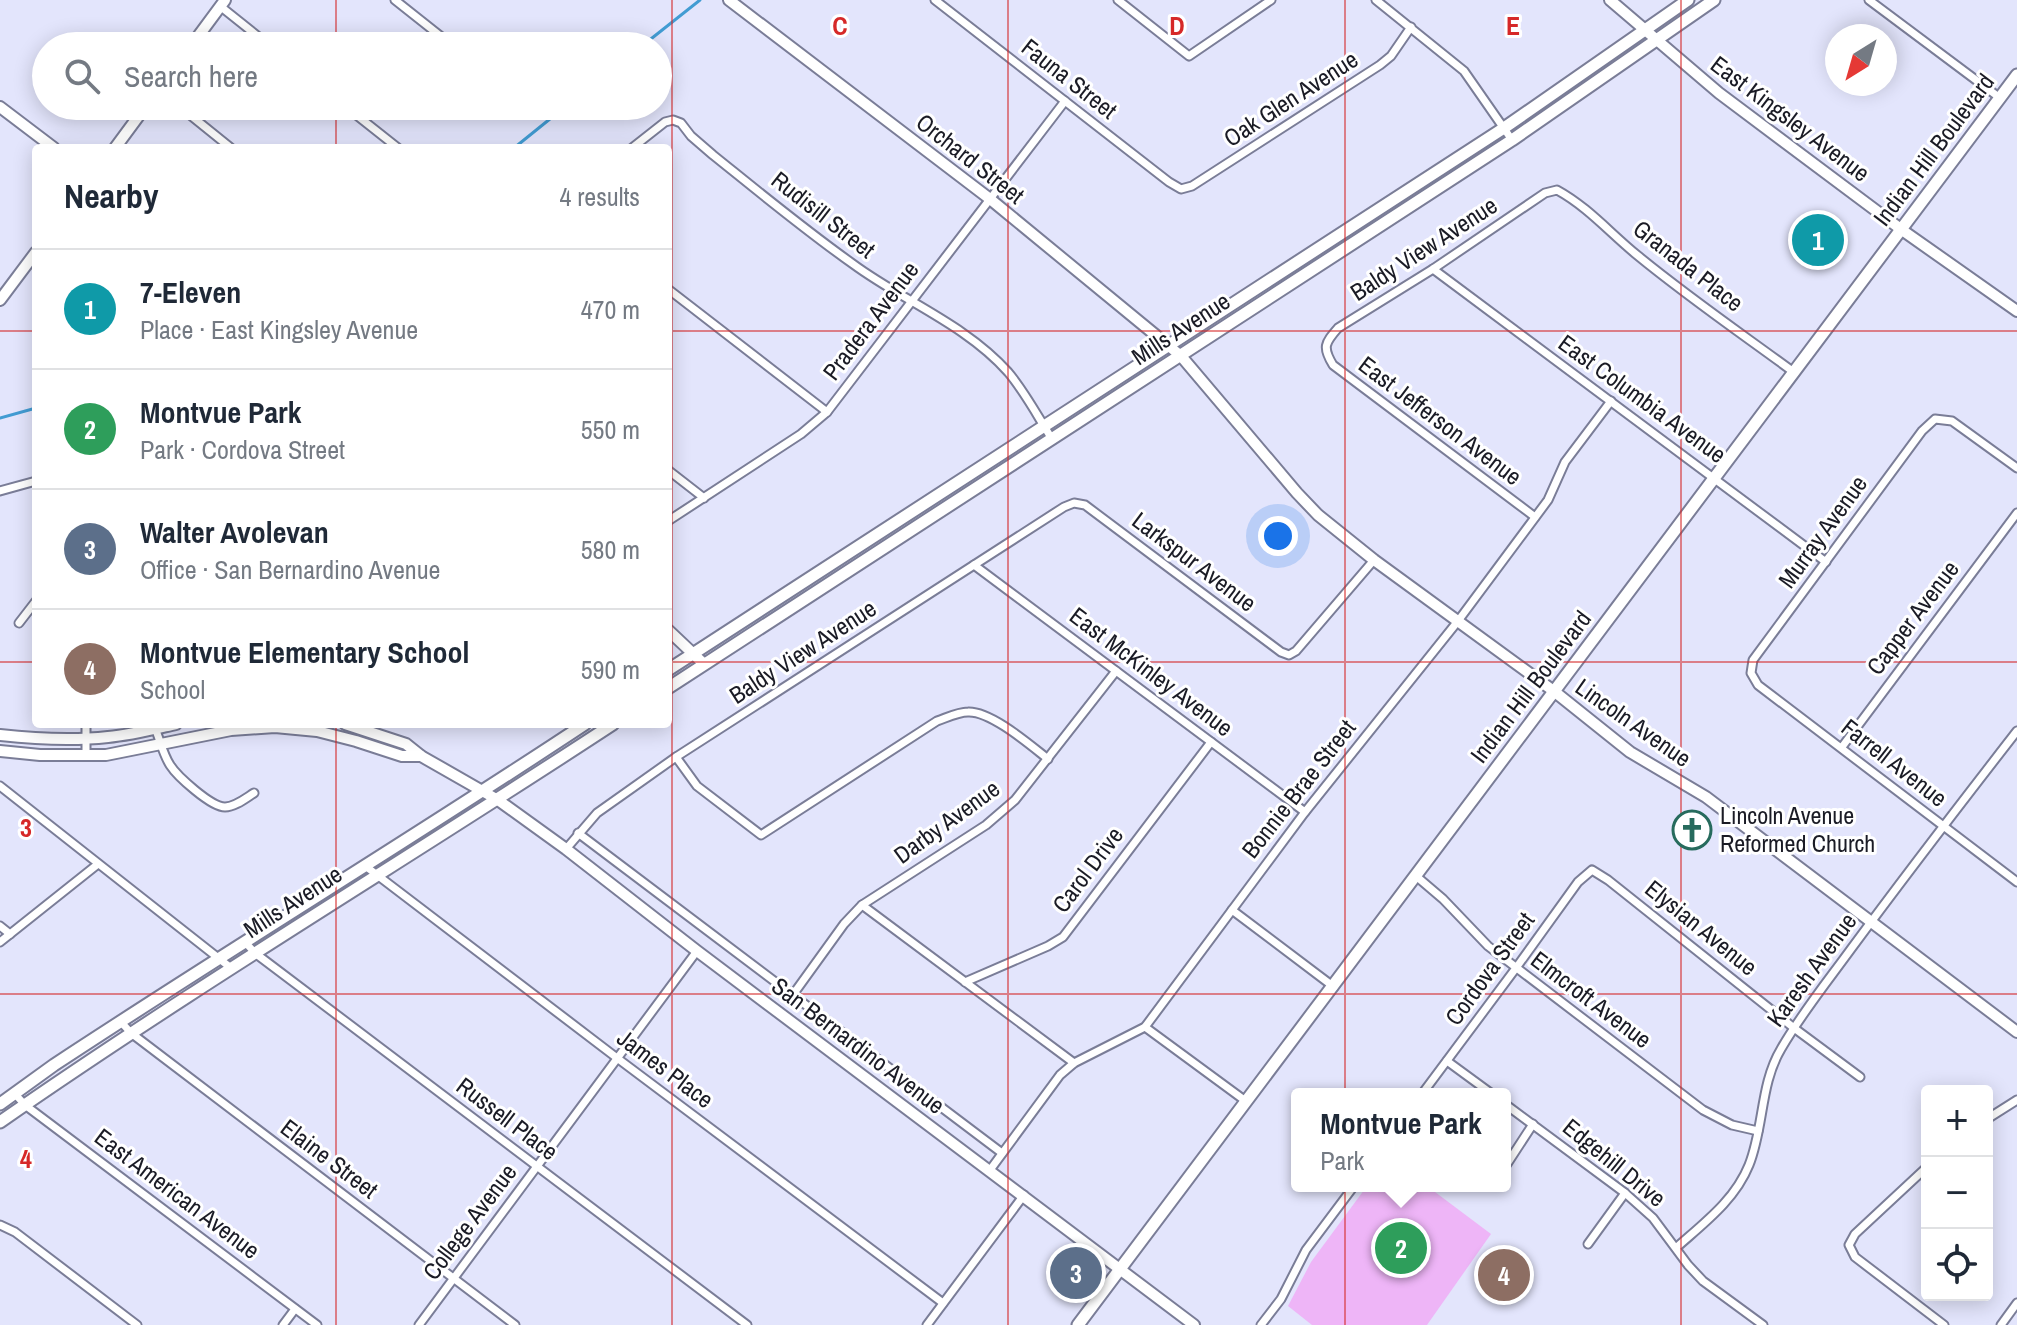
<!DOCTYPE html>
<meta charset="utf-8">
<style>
body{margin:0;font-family:"Archivo Narrow",sans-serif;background:#f2f2f3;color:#1f2937}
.controls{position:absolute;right:24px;bottom:24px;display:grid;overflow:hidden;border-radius:8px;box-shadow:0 4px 20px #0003}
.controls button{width:72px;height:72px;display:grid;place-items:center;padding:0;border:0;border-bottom:2px solid #e0e1e3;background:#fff;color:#1f2937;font:40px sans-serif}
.compass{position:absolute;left:1825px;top:24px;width:72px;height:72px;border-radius:50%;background:#fff;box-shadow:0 4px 20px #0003;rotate:217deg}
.you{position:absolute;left:1278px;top:536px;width:28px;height:28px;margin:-20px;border:6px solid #fff;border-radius:50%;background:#1a73e8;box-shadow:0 0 0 12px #1a73e833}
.badge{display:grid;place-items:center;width:52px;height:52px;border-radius:50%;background:#276b5d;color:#fff;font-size:26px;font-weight:700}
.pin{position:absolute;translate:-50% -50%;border:4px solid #fff;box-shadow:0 2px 8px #0006}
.popup{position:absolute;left:1291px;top:1088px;width:220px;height:104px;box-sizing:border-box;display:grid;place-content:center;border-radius:8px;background:#fff;filter:drop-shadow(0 2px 6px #0005);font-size:26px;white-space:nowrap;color:#747a83}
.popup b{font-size:30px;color:#1f2937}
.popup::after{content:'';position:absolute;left:50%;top:100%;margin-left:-16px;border:16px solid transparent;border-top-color:#fff}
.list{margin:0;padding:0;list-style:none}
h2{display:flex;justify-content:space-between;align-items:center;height:104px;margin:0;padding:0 32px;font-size:34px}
h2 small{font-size:26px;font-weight:400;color:#747a83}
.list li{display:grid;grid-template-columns:52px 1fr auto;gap:24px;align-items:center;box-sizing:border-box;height:120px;padding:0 32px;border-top:2px solid #e0e1e3}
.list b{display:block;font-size:30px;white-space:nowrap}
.list p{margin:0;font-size:26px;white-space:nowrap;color:#747a83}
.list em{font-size:26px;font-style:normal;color:#747a83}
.icon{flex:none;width:44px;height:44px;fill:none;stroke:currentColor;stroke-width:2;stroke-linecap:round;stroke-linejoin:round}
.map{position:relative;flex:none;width:2017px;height:1325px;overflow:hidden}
.search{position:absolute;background:#fff;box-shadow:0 4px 20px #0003;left:32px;top:32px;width:640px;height:88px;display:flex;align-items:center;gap:20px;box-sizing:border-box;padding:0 28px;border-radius:44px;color:#747a83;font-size:30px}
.panel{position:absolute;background:#fff;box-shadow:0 4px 20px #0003;left:32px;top:144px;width:640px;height:584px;border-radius:8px}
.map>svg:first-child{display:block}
</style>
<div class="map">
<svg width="2017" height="1325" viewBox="0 0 2017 1325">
<rect width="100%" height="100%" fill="#e3e5fc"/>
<path fill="#eeb5f7" d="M1367,1186h60l64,48 -64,91h-115l-24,-19 23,-44z"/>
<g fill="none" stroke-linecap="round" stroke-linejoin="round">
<g stroke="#429cd3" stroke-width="3">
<path d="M642,46l58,-46"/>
<path d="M514,148l52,-42"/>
<path d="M0,418l36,-10"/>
</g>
<defs>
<g id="street">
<path d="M395,0l58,46"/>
<path d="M935,0l234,182 12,7 11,-3 188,-121 11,-9 20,-29"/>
<path d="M1118,0l71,56 82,-56"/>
<path d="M1376,0l88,71 48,69"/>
<path d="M1869,0l131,98"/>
<path d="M220,6l50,40"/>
<path d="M179,106l52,42"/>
<path d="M345,106l53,42"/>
<path d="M632,148l33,-26 8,-2 8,3 10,13 22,19c46,37 92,75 140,109 50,37 112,60 155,108 17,20 30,45 44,67"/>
<path d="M1433,269l393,293"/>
<path d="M668,289l159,123"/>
<path d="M2017,468l-65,-47 -17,-2 -13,12 -169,229 -2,13 7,12 259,197"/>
<path d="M668,470l36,28"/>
<path d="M0,491l36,-10"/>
<path d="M1535,517l-202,-152c-11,-18 -8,-22 5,-37l95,-59 112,-76 12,-3c31,17 53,43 80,65 51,42 105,79 158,118"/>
<path d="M668,521l133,-87 26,-22 238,-311"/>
<path d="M974,565l331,247"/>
<path d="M19,623l17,-22"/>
<path d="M86,724v31"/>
<path d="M155,728c5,12 8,26 15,37 7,11 41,42 55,42 10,0 21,-9 29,-14"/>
<path d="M1842,747l175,-234"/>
<path d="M676,757l21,29 64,49 176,-114c9,-3 21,-9 31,-9 23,-1 62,33 80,47"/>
<path d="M0,786l231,182"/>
<path d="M578,833l424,320"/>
<path d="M566,849l31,-36 79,-56 388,-250 10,-4 11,2 196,147 8,3 7,-4 78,-91"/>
<path d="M364,865l253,193 326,245"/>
<path d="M1416,876l27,23 45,47 215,164 29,15 26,6"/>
<path d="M862,905l212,158"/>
<path d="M1232,910l102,77"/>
<path d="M0,926l10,8"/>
<path d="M0,942l98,-78"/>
<path d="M245,942l10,11 492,372"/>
<path d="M965,982l83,-36 15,-9 148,-195"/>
<path d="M792,996l52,-72 18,-19 124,-80 29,-25 101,-129"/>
<path d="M121,1022l10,11 384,292"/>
<path d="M1145,1027l102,75"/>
<path d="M1447,1061l45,33"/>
<path d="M15,1094l10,11 292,220"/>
<path d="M1422,1094l94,-126 62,-86 14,-12 16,10 186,148 66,49"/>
<path d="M1505,1104l120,89 28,25 35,47 15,16 60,44"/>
<path d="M1987,1119l30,-19"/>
<path d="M1505,1167l28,-43"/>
<path d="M1927,1167l-72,67 -6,11 6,12 89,68"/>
<path d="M990,1170l70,-95 14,-12 71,-36 160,-215 153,-191 90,-121 17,-38 46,-61"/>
<path d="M0,1225l15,7 122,93"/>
<path d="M1588,1244l37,-51"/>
<path d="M1677,1247c27,-24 58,-47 72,-82 15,-37 11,-81 32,-116 20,-35 46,-67 70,-100 54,-73 110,-146 166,-218"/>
<path d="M283,1325l12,-16"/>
<path d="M419,1325l278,-374"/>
<path d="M927,1325l97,-130"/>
<path d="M1261,1325l20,-26 25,-49 48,-64"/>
<path d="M2001,1325l16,-22"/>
</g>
<g id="secondary">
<path d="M729,0l261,199 191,157 116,137 21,22 56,45 181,132 75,60 76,45 311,235"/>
<path d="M1610,0l109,93 183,137 115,81"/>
<path d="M191,46l34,-46"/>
<path d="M0,107l54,41"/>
<path d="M115,148l31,-42"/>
<path d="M0,300l36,-48"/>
<path d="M668,630l36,34"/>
<path d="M345,724l61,20 15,12 77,44 68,49 131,102 497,374"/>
<path d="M0,735c36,4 72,6 108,2 23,-2 46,-8 68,-13"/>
<path d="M0,751l40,4h66l125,-25 44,-3 42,4 39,10 46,15h19"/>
</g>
<g id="primary">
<path d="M668,670l836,-542 184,-128"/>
<path d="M668,688l844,-548 202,-140"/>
<path d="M0,1104c18,-13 36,-26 54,-39 176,-116 356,-225 531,-341"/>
<path d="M0,1122c200,-139 409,-264 613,-398"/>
<path d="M1078,1325l939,-1250"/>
</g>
</defs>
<use href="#street" stroke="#7a7d97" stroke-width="11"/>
<use href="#secondary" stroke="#7a7d97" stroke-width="14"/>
<use href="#primary" stroke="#7a7d97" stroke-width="15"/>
<use href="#street" stroke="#fff" stroke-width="7"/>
<use href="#secondary" stroke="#fff" stroke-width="10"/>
<use href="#primary" stroke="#fff" stroke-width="11"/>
</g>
<path fill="none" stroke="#d62828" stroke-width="2" stroke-opacity="0.55" d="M336,0v46M672,0v1325M1008,0v1325M1345,0v1325M1681,0v1325M336,106v42M0,331h36M668,331h1349M0,662h36M668,662h1349M336,724v601M0,994h2017"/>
<defs>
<symbol id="church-ring" viewBox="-11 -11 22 22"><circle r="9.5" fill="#fff" stroke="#276b5d" stroke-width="1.5"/><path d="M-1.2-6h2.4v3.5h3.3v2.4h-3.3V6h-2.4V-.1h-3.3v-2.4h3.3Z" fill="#276b5d"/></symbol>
</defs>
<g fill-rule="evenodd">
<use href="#church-ring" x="1670" y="808" width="44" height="44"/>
</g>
<g text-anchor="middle" stroke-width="6" stroke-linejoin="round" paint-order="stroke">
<g font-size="24" fill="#1a1b25" stroke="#fff">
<text transform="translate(1069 79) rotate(38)" y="8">Fauna Street</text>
<text transform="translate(1291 99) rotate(-33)" y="8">Oak Glen Avenue</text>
<text transform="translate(1790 119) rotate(37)" y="8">East Kingsley Avenue</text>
<text transform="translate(1934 150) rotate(-53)" y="8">Indian Hill Boulevard</text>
<text transform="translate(970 159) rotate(38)" y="8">Orchard Street</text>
<text transform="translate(823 215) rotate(38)" y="8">Rudisill Street</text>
<text transform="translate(1424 249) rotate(-33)" y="8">Baldy View Avenue</text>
<text transform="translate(1688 266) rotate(38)" y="8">Granada Place</text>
<text transform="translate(871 321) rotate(-53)" y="8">Pradera Avenue</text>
<text transform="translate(1181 329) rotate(-33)" y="8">Mills Avenue</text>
<text transform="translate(1642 399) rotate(36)" y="8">East Columbia Avenue</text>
<text transform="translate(1440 421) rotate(37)" y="8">East Jefferson Avenue</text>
<text transform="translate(1823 532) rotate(-54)" y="8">Murray Avenue</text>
<text transform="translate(1194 562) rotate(37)" y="8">Larkspur Avenue</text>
<text transform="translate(1913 618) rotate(-53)" y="8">Capper Avenue</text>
<text transform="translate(803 652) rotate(-33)" y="8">Baldy View Avenue</text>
<text transform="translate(1151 672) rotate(37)" y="8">East McKinley Avenue</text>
<text transform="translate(1531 687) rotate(-53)" y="8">Indian Hill Boulevard</text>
<text transform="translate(1633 723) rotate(35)" y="8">Lincoln Avenue</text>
<text transform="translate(1894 763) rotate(38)" y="8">Farrell Avenue</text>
<text transform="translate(1299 789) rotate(-52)" y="8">Bonnie Brae Street</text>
<text transform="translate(947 822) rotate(-36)" y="8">Darby Avenue</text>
<text transform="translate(1088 870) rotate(-53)" y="8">Carol Drive</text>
<text transform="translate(293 902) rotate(-33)" y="8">Mills Avenue</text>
<text transform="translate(1701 928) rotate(39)" y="8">Elysian Avenue</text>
<text transform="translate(1490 969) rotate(-54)" y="8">Cordova Street</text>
<text transform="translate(1812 970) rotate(-54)" y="8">Karesh Avenue</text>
<text transform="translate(1591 1000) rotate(37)" y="8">Elmcroft Avenue</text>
<text transform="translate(858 1046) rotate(37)" y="8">San Bernardino Avenue</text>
<text transform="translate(665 1069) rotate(37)" y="8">James Place</text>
<text transform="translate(507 1119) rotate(37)" y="8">Russell Place</text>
<text transform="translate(329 1159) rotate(37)" y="8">Elaine Street</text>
<text transform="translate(1614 1163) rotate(39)" y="8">Edgehill Drive</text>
<text transform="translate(177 1194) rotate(37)" y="8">East American Avenue</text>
<text transform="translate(470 1222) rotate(-53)" y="8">College Avenue</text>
</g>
<g font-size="24" fill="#1a1b25" stroke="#fff" text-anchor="start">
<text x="1720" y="824">Lincoln Avenue<tspan x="1720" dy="28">Reformed Church</tspan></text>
</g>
</g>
<g font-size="26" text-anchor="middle" font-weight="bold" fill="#d62828" stroke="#fff" stroke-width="6" stroke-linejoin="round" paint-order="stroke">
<text x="840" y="35">C</text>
<text x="1177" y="35">D</text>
<text x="1513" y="35">E</text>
<text x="26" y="837">3</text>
<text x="26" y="1168">4</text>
</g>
</svg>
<div class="controls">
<button>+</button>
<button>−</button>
<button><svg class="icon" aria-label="locate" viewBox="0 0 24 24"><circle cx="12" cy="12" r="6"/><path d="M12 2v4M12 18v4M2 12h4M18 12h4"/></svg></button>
</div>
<svg class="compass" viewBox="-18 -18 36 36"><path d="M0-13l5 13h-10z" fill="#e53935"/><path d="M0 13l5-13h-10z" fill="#747a83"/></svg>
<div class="you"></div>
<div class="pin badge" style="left:1818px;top:240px;background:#0f9aa8">1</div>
<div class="pin badge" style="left:1401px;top:1248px;background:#2e9e5b">2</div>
<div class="popup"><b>Montvue Park</b>Park</div>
<div class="pin badge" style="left:1076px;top:1273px;background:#5c6f8a">3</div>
<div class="pin badge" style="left:1504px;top:1275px;background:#8d6e63">4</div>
<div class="search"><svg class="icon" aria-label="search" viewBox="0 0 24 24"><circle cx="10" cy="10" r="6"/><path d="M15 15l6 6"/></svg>Search here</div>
<section class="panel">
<h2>Nearby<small>4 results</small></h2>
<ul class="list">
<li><span class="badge" style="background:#0f9aa8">1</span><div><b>7-Eleven</b><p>Place · East Kingsley Avenue</p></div><em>470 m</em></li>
<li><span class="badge" style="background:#2e9e5b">2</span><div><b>Montvue Park</b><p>Park · Cordova Street</p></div><em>550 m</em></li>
<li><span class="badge" style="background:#5c6f8a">3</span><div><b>Walter Avolevan</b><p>Office · San Bernardino Avenue</p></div><em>580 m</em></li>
<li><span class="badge" style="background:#8d6e63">4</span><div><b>Montvue Elementary School</b><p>School</p></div><em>590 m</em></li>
</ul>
</section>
</div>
